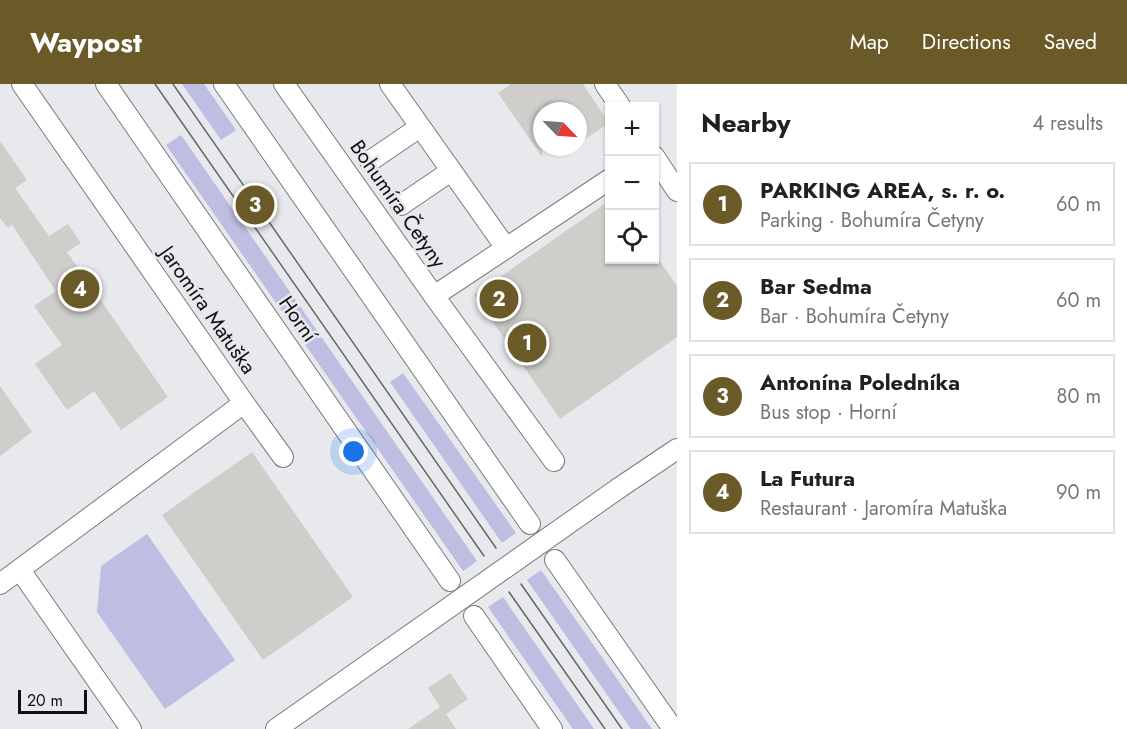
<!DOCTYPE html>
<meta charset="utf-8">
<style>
body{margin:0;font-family:Jost,sans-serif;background:#f2f2f2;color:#202124}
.controls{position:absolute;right:18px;top:18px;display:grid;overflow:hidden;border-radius:0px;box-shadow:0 2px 4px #0004}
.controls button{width:54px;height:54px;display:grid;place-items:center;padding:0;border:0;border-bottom:2px solid #e0e0e0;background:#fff;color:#202124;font:30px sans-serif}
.compass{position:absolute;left:533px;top:18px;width:54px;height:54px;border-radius:50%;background:#fff;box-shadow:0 2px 4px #0004;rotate:115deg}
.scale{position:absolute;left:18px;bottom:15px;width:69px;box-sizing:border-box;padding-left:6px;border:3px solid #111112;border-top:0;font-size:16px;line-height:21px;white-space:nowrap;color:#111112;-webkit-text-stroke:4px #e8e9ec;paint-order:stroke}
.you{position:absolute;left:354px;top:368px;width:21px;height:21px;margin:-15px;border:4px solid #fff;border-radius:50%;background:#1a73e8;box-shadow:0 0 0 9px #1a73e833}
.badge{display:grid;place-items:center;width:39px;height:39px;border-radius:50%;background:#695a27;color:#fff;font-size:20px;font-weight:700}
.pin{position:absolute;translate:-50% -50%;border:3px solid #fff;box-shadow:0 2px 6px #0006}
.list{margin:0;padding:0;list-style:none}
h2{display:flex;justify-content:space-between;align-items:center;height:78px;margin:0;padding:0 24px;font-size:26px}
h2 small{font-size:20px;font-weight:400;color:#757577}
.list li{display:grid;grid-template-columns:39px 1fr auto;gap:18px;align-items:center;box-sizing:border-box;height:84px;margin:0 12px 12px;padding:0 12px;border:2px solid #e0e0e0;border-radius:0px}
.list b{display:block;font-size:22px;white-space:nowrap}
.list p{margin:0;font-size:20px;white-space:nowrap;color:#757577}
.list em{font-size:20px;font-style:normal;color:#757577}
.icon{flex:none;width:33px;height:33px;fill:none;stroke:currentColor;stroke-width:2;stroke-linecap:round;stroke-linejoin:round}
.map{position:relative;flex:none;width:677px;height:645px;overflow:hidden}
header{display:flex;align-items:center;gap:36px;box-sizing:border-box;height:84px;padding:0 30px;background:#695a27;color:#fff}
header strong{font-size:28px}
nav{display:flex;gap:33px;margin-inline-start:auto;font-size:21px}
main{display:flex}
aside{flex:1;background:#fff}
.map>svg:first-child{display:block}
</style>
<header>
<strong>Waypost</strong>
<nav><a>Map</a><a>Directions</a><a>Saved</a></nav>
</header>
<main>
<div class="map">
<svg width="677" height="645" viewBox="0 0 677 645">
<rect width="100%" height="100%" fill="#e8e9ec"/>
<g fill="#bdbee1">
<path d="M182,0h22l32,46 -15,10z"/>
<path d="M181,51l296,426 -14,10 -297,-426z"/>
<path d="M403,289l113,160 -14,10 -112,-161z"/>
<path d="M147,450l88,126 -70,49 -68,-97 4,-46z"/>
<path d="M541,486l111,159h-21l-104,-149z"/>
<path d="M503,513l91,132h-21l-85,-122z"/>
</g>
<g fill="#cfcecb">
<path d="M511,0h72l26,39 -31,21v-33h-36v46l-44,-64z"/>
<path d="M0,57l27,39 -12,8 34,48 19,-12 13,19 -14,9 101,145 -47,33 -27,-39 -27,19 -32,-46 27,-19 -28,-39 22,-15 -44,-66 -4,3 -8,-10z"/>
<path d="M609,117v59h50l18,26v51l-117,82 -86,-124z"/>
<path d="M0,302l32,46 -32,24z"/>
<path d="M252,368l101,145 -90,63 -101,-145z"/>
<path d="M450,589l18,26 -22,15 10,15h-48l32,-22 -12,-19z"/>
</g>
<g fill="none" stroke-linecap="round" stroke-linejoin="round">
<defs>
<g id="minor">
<path d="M22,0l222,319 39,54"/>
<path d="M106,0l344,497"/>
<path d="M224,0l306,440"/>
<path d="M284,0l150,212 176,-117"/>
<path d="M390,0l116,164"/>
<path d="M605,0l15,22"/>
<path d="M654,72l23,35"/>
<path d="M370,77l50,-34"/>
<path d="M401,121l50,-34"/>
<path d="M434,212l120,165"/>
<path d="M619,404l58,-39"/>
<path d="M555,476l118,169"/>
<path d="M20,486l111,159"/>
<path d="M0,500l244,-181"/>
<path d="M474,532l78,113"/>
<path d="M276,645l77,-54"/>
</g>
</defs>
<use href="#minor" stroke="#7a7a7d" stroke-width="22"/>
<use href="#minor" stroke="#fff" stroke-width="20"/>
<g stroke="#666769" stroke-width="1.5">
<path d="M155,0l329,472"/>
<path d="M173,0l323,464"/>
<path d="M521,500l101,145"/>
<path d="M509,508l96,137"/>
</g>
<defs>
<path id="minor-bridge" d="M353,591l266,-187"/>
</defs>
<use href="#minor-bridge" stroke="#7a7a7d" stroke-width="22" stroke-linecap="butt"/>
<use href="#minor-bridge" stroke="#fff" stroke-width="20"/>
</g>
<g text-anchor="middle" stroke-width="5" stroke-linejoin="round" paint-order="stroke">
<g font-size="21" fill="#111112" stroke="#e8e9ec">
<text transform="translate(398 120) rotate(55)" y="7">Bohumíra Četyny</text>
<text transform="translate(208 226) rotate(55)" y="7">Jaromíra Matuška</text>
<text transform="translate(298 235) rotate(55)" y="7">Horní</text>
</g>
</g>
</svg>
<div class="controls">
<button>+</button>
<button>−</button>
<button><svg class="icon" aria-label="locate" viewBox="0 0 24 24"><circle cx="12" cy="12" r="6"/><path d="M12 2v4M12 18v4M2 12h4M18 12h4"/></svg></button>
</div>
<svg class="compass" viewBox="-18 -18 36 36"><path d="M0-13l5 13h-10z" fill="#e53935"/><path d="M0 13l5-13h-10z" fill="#757577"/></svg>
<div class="scale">20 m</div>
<div class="you"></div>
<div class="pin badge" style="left:527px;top:259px">1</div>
<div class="pin badge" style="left:499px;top:215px">2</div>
<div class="pin badge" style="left:255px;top:121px">3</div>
<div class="pin badge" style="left:80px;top:205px">4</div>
</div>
<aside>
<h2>Nearby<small>4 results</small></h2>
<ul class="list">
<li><span class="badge">1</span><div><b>PARKING AREA, s. r. o.</b><p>Parking · Bohumíra Četyny</p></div><em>60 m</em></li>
<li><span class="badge">2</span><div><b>Bar Sedma</b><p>Bar · Bohumíra Četyny</p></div><em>60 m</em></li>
<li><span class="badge">3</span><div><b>Antonína Poledníka</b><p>Bus stop · Horní</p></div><em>80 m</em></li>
<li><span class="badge">4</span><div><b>La Futura</b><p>Restaurant · Jaromíra Matuška</p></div><em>90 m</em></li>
</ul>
</aside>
</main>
